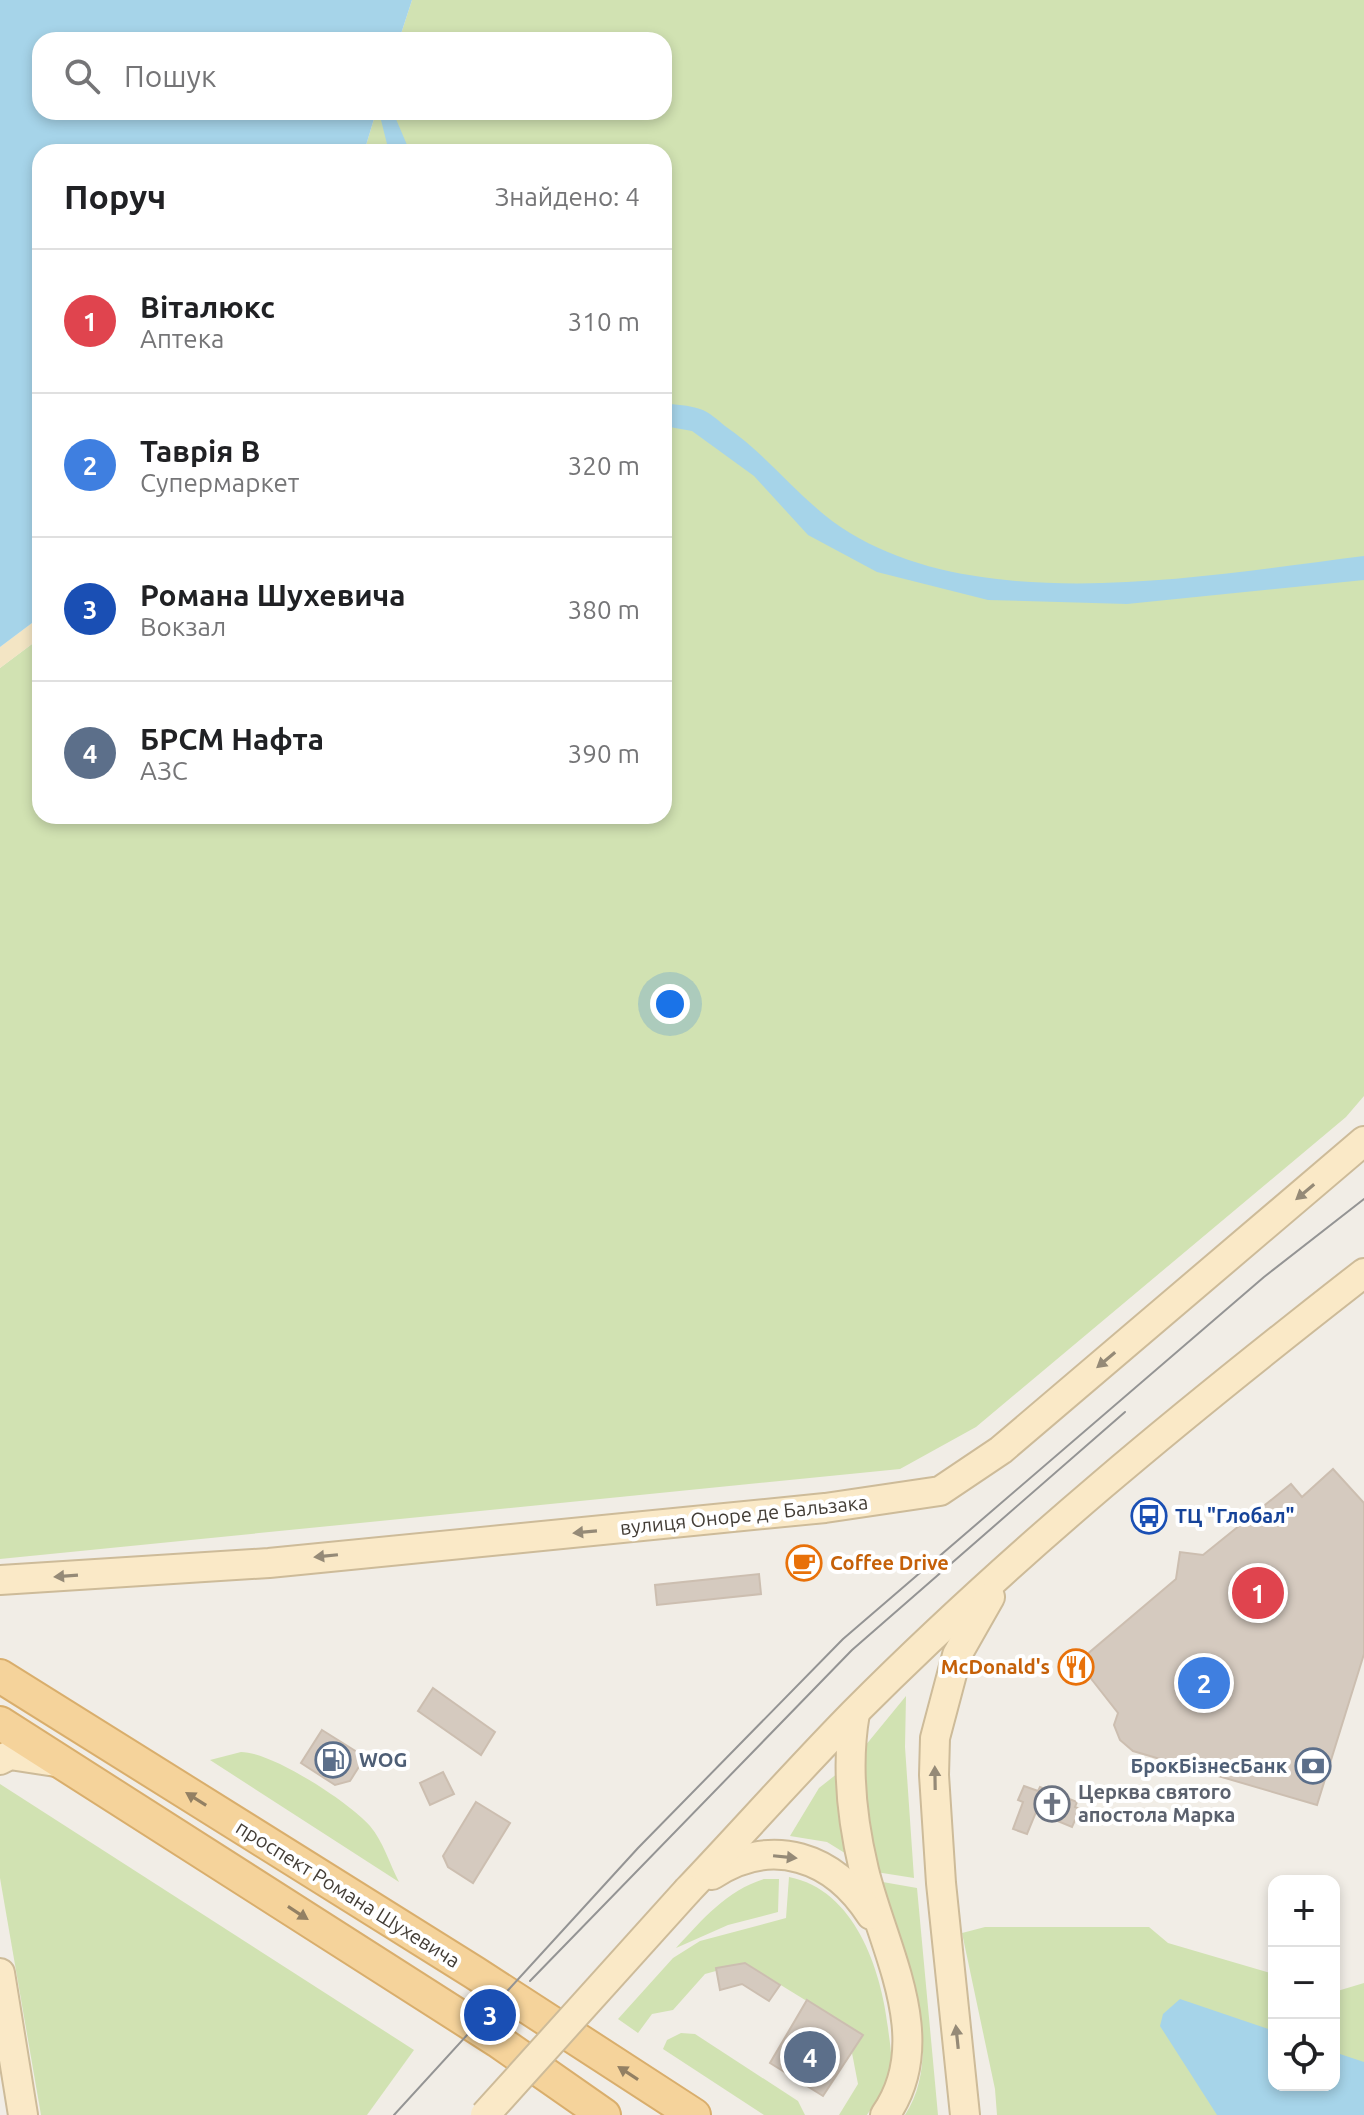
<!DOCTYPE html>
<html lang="uk">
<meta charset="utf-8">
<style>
body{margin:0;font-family:Ubuntu,sans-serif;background:#f6f6f6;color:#202124}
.controls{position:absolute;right:24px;bottom:24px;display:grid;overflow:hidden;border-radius:16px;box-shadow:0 4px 12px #0003}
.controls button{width:72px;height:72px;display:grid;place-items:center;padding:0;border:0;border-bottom:2px solid #e0e0e0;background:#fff;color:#202124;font:40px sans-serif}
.you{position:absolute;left:670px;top:1004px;width:28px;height:28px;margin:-20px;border:6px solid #fff;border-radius:50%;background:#1a73e8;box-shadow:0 0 0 12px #1a73e833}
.badge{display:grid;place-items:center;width:52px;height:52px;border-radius:50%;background:#e73227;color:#fff;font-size:26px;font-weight:700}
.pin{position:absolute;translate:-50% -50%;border:4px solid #fff;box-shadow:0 2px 8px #0006}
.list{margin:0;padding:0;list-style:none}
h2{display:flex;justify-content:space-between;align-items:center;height:104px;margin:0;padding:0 32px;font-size:34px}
h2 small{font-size:26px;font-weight:400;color:#757577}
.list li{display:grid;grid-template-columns:52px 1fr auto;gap:24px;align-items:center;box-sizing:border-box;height:144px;padding:0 32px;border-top:2px solid #e0e0e0}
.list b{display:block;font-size:30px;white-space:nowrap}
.list p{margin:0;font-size:26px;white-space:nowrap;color:#757577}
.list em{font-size:26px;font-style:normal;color:#757577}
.icon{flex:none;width:44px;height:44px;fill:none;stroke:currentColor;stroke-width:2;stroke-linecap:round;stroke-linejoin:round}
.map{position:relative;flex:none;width:1364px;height:2115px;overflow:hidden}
.search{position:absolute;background:#fff;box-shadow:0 4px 12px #0003;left:32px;top:32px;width:640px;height:88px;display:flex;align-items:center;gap:20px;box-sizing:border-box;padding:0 28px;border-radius:24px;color:#757577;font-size:30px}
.panel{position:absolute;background:#fff;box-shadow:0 4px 12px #0003;left:32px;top:144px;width:640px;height:680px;border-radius:24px}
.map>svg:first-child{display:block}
</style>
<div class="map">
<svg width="1364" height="2115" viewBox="0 0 1364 2115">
<rect width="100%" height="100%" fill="#f1ede6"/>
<g fill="#d1e2b2">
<path d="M412,0h952v1096l-18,21 -370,310 -76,42 -900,90v-891l40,-30v178h624v-664h-300l12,-40h288v-72h-265z"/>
<path d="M906,1696l-1,51 9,131 -38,-6 -14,-115 3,-11z"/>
<path d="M241,1752c31,0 108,50 129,74 13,15 20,39 29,56l-189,-122z"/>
<path d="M838,1773l10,82 -21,-13 -37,-6 29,-48z"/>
<path d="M0,1784l414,266 -47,65h-326l-41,-237z"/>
<path d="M789,1877c66,13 92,92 99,151 2,18 7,38 -1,56 -4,10 -14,21 -20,31h-28l19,-31 -6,-31 10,-18 -117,-72 -40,11 -32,36 -21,4 -14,19 -20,-14 55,-61 27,-17 86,-23z"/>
<path d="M764,1879h15l-1,33 -50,13 -52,23c27,-29 50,-57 88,-69z"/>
<path d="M877,1881l40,7 21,227h-33c43,-65 -2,-171 -28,-234z"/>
<path d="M985,1927h164l19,16 106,31v111h60v-93l30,-9v132h-367l-2,-26 -33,-156z"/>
<path d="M681,2033l14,1 103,67 7,14h-41l-101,-66 4,-9z"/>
</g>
<path fill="#f3e5c4" d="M40,617v21l-40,30v-21z"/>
<g fill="#a6d4e9">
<path d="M0,0h412l-13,40h-359v72h336l-12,40h-324v465l-40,30z"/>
<path d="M379,112h14l17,40h-21z"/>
<path d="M664,403c11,2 25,2 36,6 9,3 18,11 25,17 46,31 77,78 125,107 138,84 361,42 514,23v24l-237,24 -139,-4 -111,-28 -69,-37 -54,-59 -62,-45 -28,-5z"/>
<path d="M1180,1999l94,32v54h60v-33l30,10v53h-147l-57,-89 3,-12z"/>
</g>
<g fill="#d5cabf" stroke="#ccbeb0" stroke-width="2">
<path d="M1333,1469l31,34v151l-47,151 -184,-54 -13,-11 -6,-15 4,-12 -40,-51 98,-83 4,-27 23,3 88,-71 11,13z"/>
<path d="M759,1574l2,20 -104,11 -2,-20z"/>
<path d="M433,1688l62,44 -14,23 -63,-44z"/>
<path d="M322,1730l43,27 -15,24 -15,4 -34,-22z"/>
<path d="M443,1772l11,22 -24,11 -10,-22z"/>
<path d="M1024,1786l14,5 2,-4 37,15 -2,5 5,2 -8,18 -36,-15 -9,22 -14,-5 10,-27 -5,-2z"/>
<path d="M476,1802l34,21 -37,60 -25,-16 -5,-11z"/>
<path d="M745,1963l35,22 -11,16 -27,-17 -22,6 -4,-22z"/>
<path d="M807,2000l56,35 -40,61 -53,-33z"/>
</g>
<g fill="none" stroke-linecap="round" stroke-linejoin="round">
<defs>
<g id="secondary">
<path d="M0,1580l269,-17 556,-55 115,-17 61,-41 363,-309"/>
<path d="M855,1713c-9,51 -3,107 9,157 19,79 74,170 21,245"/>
<path d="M0,1760l10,-5 52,8"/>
<path d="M712,1875c60,-40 122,-18 159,40"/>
<path d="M688,1890c56,-59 109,-119 166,-177 158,-159 333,-302 510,-440"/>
<path d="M0,1973l23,142"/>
<path d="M965,2115l-24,-232 -7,-108 1,-37 22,-83 33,-58"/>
</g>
<g id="primary">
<path d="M0,1676l475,297 219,142"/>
<path d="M0,1723l498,318 106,74"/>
</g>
</defs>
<use href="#secondary" stroke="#cdbb99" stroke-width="32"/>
<use href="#primary" stroke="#d9ae6c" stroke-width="36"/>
<use href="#secondary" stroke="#fae9c7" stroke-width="28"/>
<use href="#primary" stroke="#f5d39b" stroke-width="32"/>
<g stroke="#949494" stroke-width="2">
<path d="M530,1981l322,-331 273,-238"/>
<path d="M394,2115l244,-267 205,-209 421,-362 100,-78"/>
</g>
<defs>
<path id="secondary-bridge" d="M485,2115l203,-225"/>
</defs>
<use href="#secondary-bridge" stroke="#cdbb99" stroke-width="32" stroke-linecap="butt"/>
<use href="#secondary-bridge" stroke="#fae9c7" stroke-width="28"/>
</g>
<defs><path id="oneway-solid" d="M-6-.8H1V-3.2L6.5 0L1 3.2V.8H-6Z" transform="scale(2)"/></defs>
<g fill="#958a77">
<use href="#oneway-solid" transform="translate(1305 1192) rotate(140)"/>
<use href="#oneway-solid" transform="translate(1106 1360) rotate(140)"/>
<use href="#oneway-solid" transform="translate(585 1532) rotate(175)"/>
<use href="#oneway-solid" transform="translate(326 1556) rotate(174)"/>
<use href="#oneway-solid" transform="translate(66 1576) rotate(176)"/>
<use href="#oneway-solid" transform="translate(935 1778) rotate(-91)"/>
<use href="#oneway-solid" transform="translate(785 1857) rotate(6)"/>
<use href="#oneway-solid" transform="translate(957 2037) rotate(-96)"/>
</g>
<g fill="#938063">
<use href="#oneway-solid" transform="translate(196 1799) rotate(-148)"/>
<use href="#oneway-solid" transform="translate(298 1913) rotate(33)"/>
<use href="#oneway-solid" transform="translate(628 2073) rotate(-147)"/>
</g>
<defs>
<symbol id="bus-ring" viewBox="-11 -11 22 22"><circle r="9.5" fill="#fff" stroke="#1a4fb4" stroke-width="1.5"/><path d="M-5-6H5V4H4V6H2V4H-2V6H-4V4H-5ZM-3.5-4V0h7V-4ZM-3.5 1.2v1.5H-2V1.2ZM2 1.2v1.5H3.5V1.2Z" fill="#1a4fb4"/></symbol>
<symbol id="cafe-ring" viewBox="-11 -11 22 22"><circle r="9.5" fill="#fff" stroke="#e8710a" stroke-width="1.5"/><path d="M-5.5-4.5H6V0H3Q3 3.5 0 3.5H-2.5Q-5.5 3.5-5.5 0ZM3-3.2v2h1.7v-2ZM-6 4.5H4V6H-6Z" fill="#e8710a"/></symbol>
<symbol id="restaurant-ring" viewBox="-11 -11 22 22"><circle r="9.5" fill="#fff" stroke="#e8710a" stroke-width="1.5"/><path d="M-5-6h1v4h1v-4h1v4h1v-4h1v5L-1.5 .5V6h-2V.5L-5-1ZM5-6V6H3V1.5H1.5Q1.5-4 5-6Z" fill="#e8710a"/></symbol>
<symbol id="fuel-ring" viewBox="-11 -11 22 22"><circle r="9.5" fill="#fff" stroke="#5c6f8a" stroke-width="1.5"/><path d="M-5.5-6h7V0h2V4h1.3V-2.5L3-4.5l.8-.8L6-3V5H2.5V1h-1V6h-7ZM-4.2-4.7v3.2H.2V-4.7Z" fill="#5c6f8a"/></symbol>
<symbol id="bank-ring" viewBox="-11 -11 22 22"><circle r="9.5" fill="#fff" stroke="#5c6f8a" stroke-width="1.5"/><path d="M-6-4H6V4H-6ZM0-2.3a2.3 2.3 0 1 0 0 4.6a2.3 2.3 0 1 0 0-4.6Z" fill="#5c6f8a"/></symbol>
<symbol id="church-ring" viewBox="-11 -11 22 22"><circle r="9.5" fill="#fff" stroke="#6b7280" stroke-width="1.5"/><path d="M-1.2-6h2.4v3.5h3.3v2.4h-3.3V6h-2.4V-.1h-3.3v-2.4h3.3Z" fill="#6b7280"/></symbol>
</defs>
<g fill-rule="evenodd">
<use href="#bus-ring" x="1129" y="1496" width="40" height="40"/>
<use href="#cafe-ring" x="784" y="1543" width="40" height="40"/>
<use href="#restaurant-ring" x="1056" y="1647" width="40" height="40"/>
<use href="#fuel-ring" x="313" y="1740" width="40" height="40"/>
<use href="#bank-ring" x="1293" y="1746" width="40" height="40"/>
<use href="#church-ring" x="1032" y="1784" width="40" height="40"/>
</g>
<g text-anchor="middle" stroke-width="8" stroke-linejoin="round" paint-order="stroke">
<g font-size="20" fill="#433d36" stroke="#fff">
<text transform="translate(744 1515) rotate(-6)" y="7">вулиця Оноре де Бальзака</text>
<text transform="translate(348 1894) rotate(32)" y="7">проспект Романа Шухевича</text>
</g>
<g font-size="20" font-weight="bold" fill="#164399" stroke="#fff" text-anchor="start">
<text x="1175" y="1523">ТЦ "Глобал"</text>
</g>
<g font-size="20" font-weight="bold" fill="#c56008" stroke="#fff" text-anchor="start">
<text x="830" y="1570">Coffee Drive</text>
<text x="1050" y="1674" text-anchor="end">McDonald's</text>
</g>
<g font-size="20" font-weight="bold" fill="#4e5e75" stroke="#fff" text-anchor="start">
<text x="359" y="1767">WOG</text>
<text x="1287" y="1773" text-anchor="end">БрокБізнесБанк</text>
</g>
<g font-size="20" font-weight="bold" fill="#5b616d" stroke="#fff" text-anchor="start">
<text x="1078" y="1799">Церква святого<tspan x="1078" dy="23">апостола Марка</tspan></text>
</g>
</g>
</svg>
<div class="controls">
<button>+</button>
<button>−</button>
<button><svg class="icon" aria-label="locate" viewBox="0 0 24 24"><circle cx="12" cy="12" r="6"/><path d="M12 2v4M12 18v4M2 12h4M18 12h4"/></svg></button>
</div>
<div class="you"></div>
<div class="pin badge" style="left:1258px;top:1593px;background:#e0444e">1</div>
<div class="pin badge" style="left:1204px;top:1683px;background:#3f7fe0">2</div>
<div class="pin badge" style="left:490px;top:2015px;background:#1a4fb4">3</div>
<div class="pin badge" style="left:810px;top:2057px;background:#5c6f8a">4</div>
<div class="search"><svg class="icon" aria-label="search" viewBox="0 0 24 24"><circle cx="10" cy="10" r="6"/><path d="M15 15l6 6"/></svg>Пошук</div>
<section class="panel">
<h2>Поруч<small>Знайдено: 4</small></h2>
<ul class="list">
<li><span class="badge" style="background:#e0444e">1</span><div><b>Віталюкс</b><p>Аптека</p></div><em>310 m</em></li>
<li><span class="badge" style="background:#3f7fe0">2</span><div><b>Таврія В</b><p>Супермаркет</p></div><em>320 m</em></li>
<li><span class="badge" style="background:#1a4fb4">3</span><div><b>Романа Шухевича</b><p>Вокзал</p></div><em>380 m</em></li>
<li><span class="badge" style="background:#5c6f8a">4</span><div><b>БРСМ Нафта</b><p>АЗС</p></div><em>390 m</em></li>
</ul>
</section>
</div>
